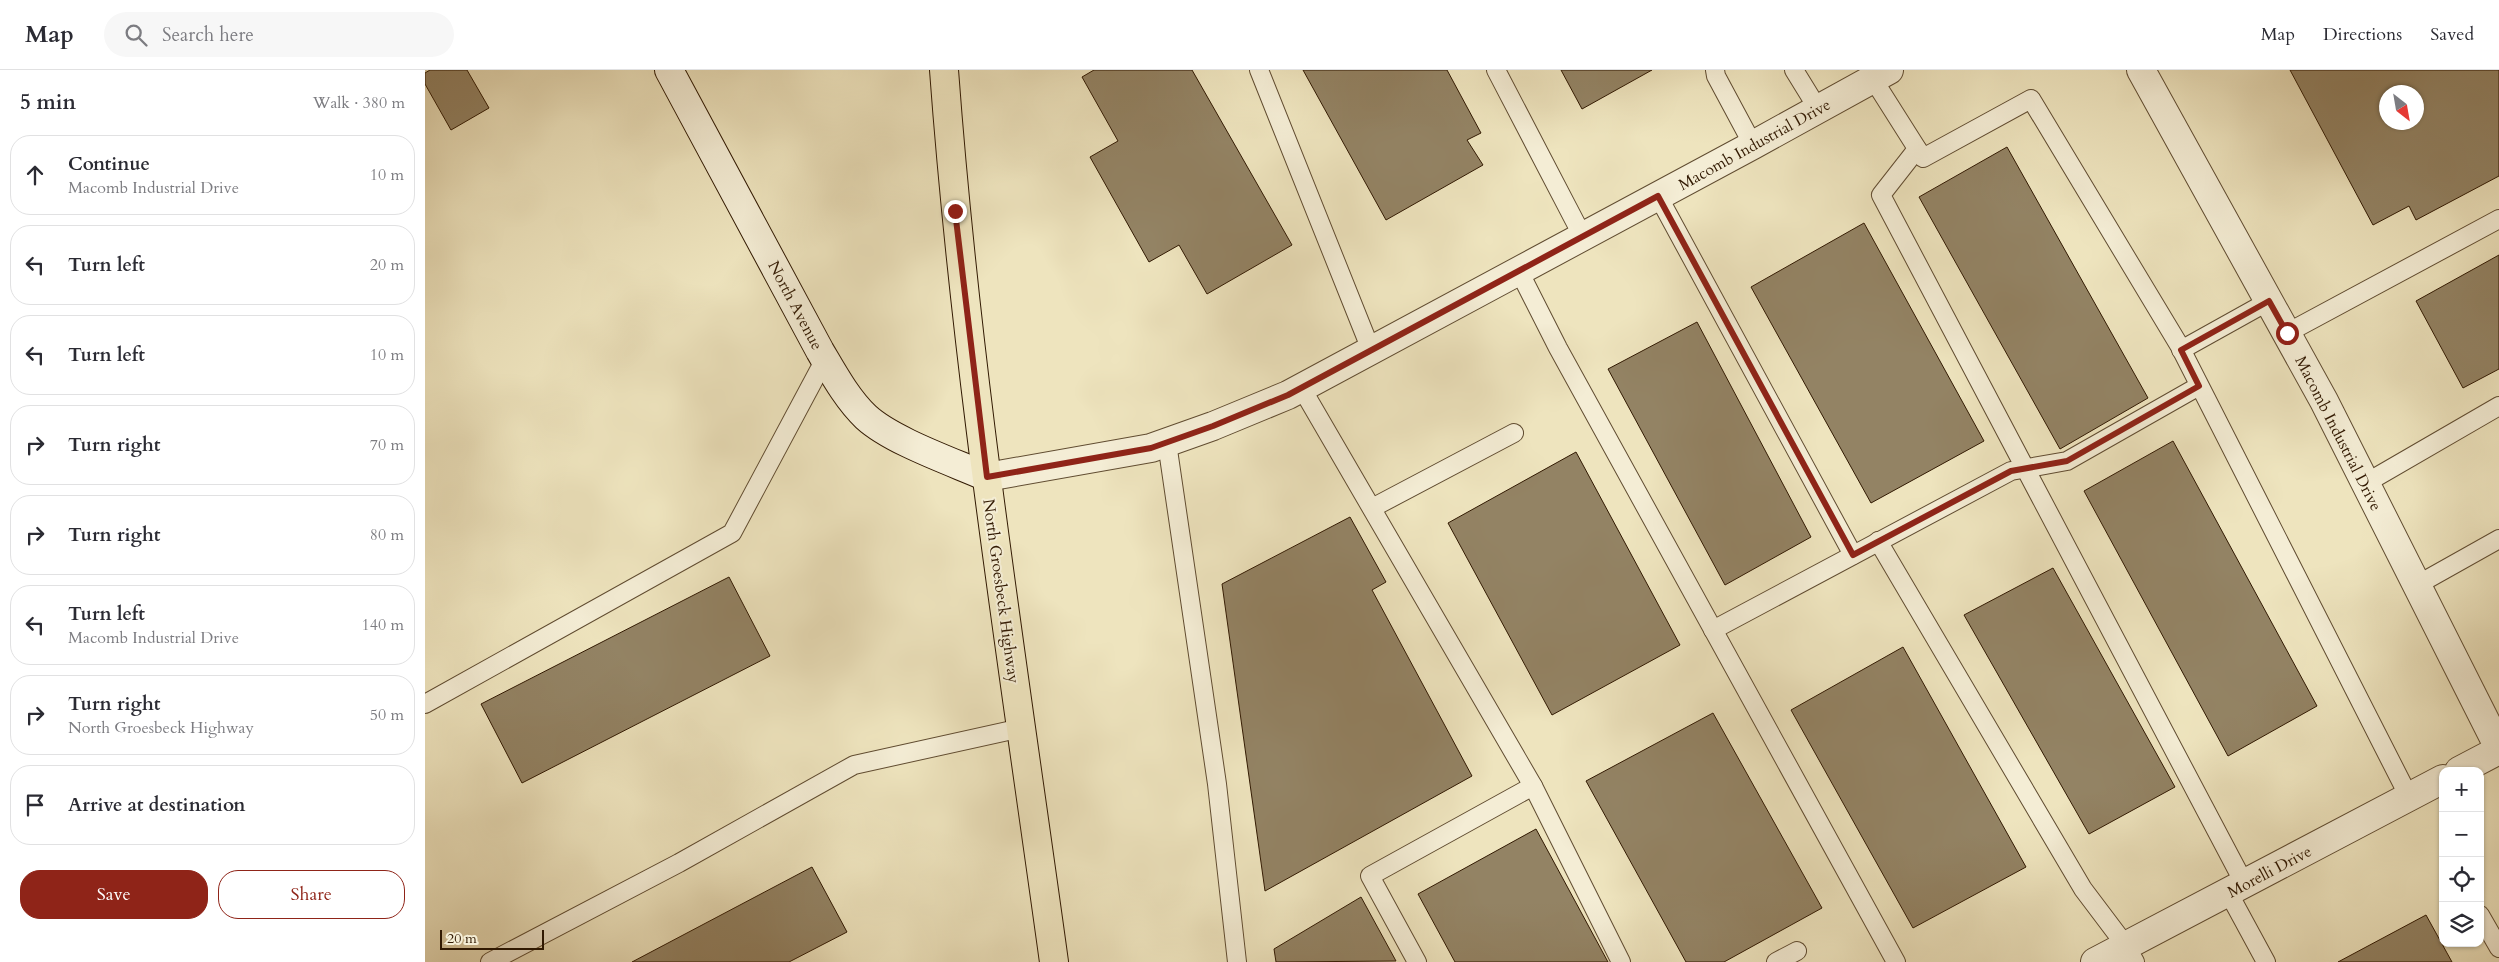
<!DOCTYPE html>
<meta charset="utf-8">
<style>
body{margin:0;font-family:Cardo,serif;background:#f7f7f7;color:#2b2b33}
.controls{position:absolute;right:15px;bottom:15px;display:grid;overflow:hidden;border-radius:10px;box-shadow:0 1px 4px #0004}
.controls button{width:45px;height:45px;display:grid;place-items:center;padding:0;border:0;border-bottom:1px solid #e1e1e2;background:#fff;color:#2b2b33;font:25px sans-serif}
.compass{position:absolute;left:1954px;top:15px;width:45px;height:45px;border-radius:50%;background:#fff;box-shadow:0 1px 4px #0004;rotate:149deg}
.scale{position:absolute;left:15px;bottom:12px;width:104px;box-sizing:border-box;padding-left:5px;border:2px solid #311902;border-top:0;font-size:14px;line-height:18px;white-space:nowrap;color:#311902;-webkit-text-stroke:4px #f4edd5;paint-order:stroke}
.stop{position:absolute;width:15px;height:15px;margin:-11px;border:4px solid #8f2418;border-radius:50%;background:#fff}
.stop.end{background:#8f2418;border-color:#fff;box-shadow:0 1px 5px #0008}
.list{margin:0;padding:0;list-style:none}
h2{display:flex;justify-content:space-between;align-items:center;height:65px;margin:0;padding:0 20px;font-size:21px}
h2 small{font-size:16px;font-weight:400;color:#7c7c81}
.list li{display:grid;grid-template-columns:32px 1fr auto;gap:15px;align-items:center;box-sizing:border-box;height:80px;margin:0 10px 10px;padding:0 10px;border:1px solid #e1e1e2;border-radius:20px}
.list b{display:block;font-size:19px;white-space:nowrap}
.list p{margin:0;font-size:16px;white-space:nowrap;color:#7c7c81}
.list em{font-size:16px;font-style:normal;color:#7c7c81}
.actions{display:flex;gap:10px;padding:15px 20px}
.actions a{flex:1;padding:11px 0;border:1px solid #8f2418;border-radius:20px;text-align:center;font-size:18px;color:#8f2418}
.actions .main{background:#8f2418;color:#fff}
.icon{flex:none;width:28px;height:28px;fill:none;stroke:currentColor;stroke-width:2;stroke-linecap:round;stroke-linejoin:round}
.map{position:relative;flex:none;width:2074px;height:892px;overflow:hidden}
header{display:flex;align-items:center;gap:30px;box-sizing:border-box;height:70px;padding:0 25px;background:#fff;border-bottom:1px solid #e1e1e2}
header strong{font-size:24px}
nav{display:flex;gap:28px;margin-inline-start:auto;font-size:18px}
.search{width:350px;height:45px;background:#f7f7f7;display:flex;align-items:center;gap:12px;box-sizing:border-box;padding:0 18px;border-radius:28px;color:#7c7c81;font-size:19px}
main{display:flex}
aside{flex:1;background:#fff}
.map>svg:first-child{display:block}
</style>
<header>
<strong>Map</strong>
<div class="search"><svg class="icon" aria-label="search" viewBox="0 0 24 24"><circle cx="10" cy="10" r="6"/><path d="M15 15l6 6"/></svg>Search here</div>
<nav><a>Map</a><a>Directions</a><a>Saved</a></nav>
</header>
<main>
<aside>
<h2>5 min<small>Walk · 380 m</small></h2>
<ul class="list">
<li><svg class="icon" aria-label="ahead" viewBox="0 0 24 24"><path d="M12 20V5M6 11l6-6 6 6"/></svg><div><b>Continue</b><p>Macomb Industrial Drive</p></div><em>10 m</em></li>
<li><svg class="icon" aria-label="left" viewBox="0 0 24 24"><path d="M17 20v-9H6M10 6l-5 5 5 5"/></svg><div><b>Turn left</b></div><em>20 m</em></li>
<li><svg class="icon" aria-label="left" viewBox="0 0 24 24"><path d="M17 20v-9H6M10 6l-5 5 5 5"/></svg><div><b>Turn left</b></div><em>10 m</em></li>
<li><svg class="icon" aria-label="right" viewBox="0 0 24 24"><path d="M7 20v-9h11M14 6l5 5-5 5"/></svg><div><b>Turn right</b></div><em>70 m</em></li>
<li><svg class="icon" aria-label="right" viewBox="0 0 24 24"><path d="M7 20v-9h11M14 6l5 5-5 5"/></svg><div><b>Turn right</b></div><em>80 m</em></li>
<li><svg class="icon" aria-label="left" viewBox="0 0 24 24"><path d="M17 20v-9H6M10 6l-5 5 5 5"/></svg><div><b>Turn left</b><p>Macomb Industrial Drive</p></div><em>140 m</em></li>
<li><svg class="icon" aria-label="right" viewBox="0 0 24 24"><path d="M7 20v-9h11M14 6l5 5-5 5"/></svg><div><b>Turn right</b><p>North Groesbeck Highway</p></div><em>50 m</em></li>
<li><svg class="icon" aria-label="arrive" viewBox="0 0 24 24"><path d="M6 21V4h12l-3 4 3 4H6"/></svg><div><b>Arrive at destination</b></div></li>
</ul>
<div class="actions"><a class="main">Save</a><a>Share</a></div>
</aside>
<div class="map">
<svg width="2074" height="892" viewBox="0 0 2074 892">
<rect width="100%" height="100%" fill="#eee4be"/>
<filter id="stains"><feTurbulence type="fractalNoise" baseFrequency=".004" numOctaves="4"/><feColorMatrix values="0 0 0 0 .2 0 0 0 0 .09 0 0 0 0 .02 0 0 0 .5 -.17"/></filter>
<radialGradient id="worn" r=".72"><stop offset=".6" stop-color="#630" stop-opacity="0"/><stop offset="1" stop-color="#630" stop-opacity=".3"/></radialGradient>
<g fill="#938364" stroke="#311902" fill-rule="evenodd">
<path d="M5,0h37l22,38 -38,22 -26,-46v-11z"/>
<path d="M669,0h98l100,175 -85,49 -28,-49 -30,17 -59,-105 28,-16 -36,-64z"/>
<path d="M878,0h144l34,63 -14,7 16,25 -97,55z"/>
<path d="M1136,0h91l-70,39z"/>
<path d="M1865,0h209v106l-83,44 -7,-14 -36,19zM1962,22h30v30h-30z"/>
<path d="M1582,77l141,251 -88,51 -141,-252z"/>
<path d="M1439,153l120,218 -113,62 -120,-216z"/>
<path d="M2074,185v114l-36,19 -47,-87z"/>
<path d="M1272,252l114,215 -86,48 -117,-216z"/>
<path d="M1748,371l144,265 -89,50 -144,-265z"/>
<path d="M1151,382l104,193 -128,70 -104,-192z"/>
<path d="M925,447l36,65 -14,8 100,186 -207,115 -43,-307z"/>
<path d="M1628,498l122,219 -86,47 -125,-219z"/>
<path d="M304,507l41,79 -248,127 -41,-79z"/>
<path d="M1478,577l123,220 -113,61 -122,-218z"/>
<path d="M1288,643l109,195 -98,54h-38l-100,-181z"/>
<path d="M1111,759l72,133h-153l-37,-68z"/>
<path d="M387,797l35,65 -58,30h-157z"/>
<path d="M936,827l35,64 -120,1 -2,-13z"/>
<path d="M2001,845l26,47h-114z"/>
</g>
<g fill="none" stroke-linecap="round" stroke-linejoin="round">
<defs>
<g id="lane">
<path d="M834,0l112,280"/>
<path d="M1071,0l87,167"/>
<path d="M1290,0l1,6 37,69"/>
<path d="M1369,0l24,39"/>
<path d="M1448,9l50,79 108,-59 148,246 230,452"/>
<path d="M1492,79l-36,46 363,688"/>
<path d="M1233,126l195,359"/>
<path d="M1094,201l39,77 338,614"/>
<path d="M1862,263l212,-114"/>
<path d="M1756,280l88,-49"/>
<path d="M876,317l232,399"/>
<path d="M742,373l50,341 20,178"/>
<path d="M1941,413l133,-77"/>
<path d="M947,438l142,-75"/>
<path d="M1453,471l205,348 43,57 9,16"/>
<path d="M1992,515l82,-46"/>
<path d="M1288,560l298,-159 56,-10 132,-75"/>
<path d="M0,634l307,-171 93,-174"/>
<path d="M1803,822l38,70"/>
<path d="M2055,845l19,33"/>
<path d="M65,892l189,-99 175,-98 167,-37"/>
<path d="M992,892l-47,-86 163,-90 88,176"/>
<path d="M1351,892l21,-11"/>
</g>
<g id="street">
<path d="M1716,0l183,331 175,347"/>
<path d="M562,407l164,-29 62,-22 75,-31 465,-250 136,-75"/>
<path d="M2034,701l40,-21"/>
<path d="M1670,892l348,-183"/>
</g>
<path id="secondary" d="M244,0l151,281c13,22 27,48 46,66 26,24 87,45 121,60"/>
<path id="primary" d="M519,0c22,299 69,595 110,892"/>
</defs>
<use href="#lane" stroke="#604c31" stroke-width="20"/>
<use href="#street" stroke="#604c31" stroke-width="30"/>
<use href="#secondary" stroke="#311902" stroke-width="30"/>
<use href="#primary" stroke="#311902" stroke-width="30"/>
<use href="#lane" stroke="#f4edd5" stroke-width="18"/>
<use href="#street" stroke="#f4edd5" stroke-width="28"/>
<use href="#secondary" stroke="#f4edd5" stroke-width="28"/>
<use href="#primary" stroke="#eee4be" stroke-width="28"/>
</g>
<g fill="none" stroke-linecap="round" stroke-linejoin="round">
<path stroke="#8f2418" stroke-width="6" d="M530,141l32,266 164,-29 62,-22 75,-31 370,-199 195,359 158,-84 56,-10 132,-75 -18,-36 88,-49 18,32"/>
</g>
<g text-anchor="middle" stroke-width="4" stroke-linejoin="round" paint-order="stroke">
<g font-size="16" fill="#311902" stroke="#f4edd5">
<text transform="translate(1329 74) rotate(-29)" y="6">Macomb Industrial Drive</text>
<text transform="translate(371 235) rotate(62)" y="6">North Avenue</text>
<text transform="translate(1914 363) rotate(63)" y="6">Macomb Industrial Drive</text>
<text transform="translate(577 521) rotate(82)" y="6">North Groesbeck Highway</text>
<text transform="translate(1844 801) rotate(-28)" y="6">Morelli Drive</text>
</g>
</g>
<rect width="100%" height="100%" filter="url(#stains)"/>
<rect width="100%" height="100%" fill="url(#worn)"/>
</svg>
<div class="controls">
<button>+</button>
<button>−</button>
<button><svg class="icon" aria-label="locate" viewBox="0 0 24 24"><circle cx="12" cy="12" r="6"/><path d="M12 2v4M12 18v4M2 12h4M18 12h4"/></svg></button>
<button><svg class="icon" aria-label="layers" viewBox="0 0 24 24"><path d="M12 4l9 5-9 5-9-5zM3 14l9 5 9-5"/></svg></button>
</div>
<svg class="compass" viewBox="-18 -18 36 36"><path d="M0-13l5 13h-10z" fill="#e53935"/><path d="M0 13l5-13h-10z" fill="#7c7c81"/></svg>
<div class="scale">20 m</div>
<div class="stop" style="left:1862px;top:263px"></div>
<div class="stop end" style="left:530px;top:141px"></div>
</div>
</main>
